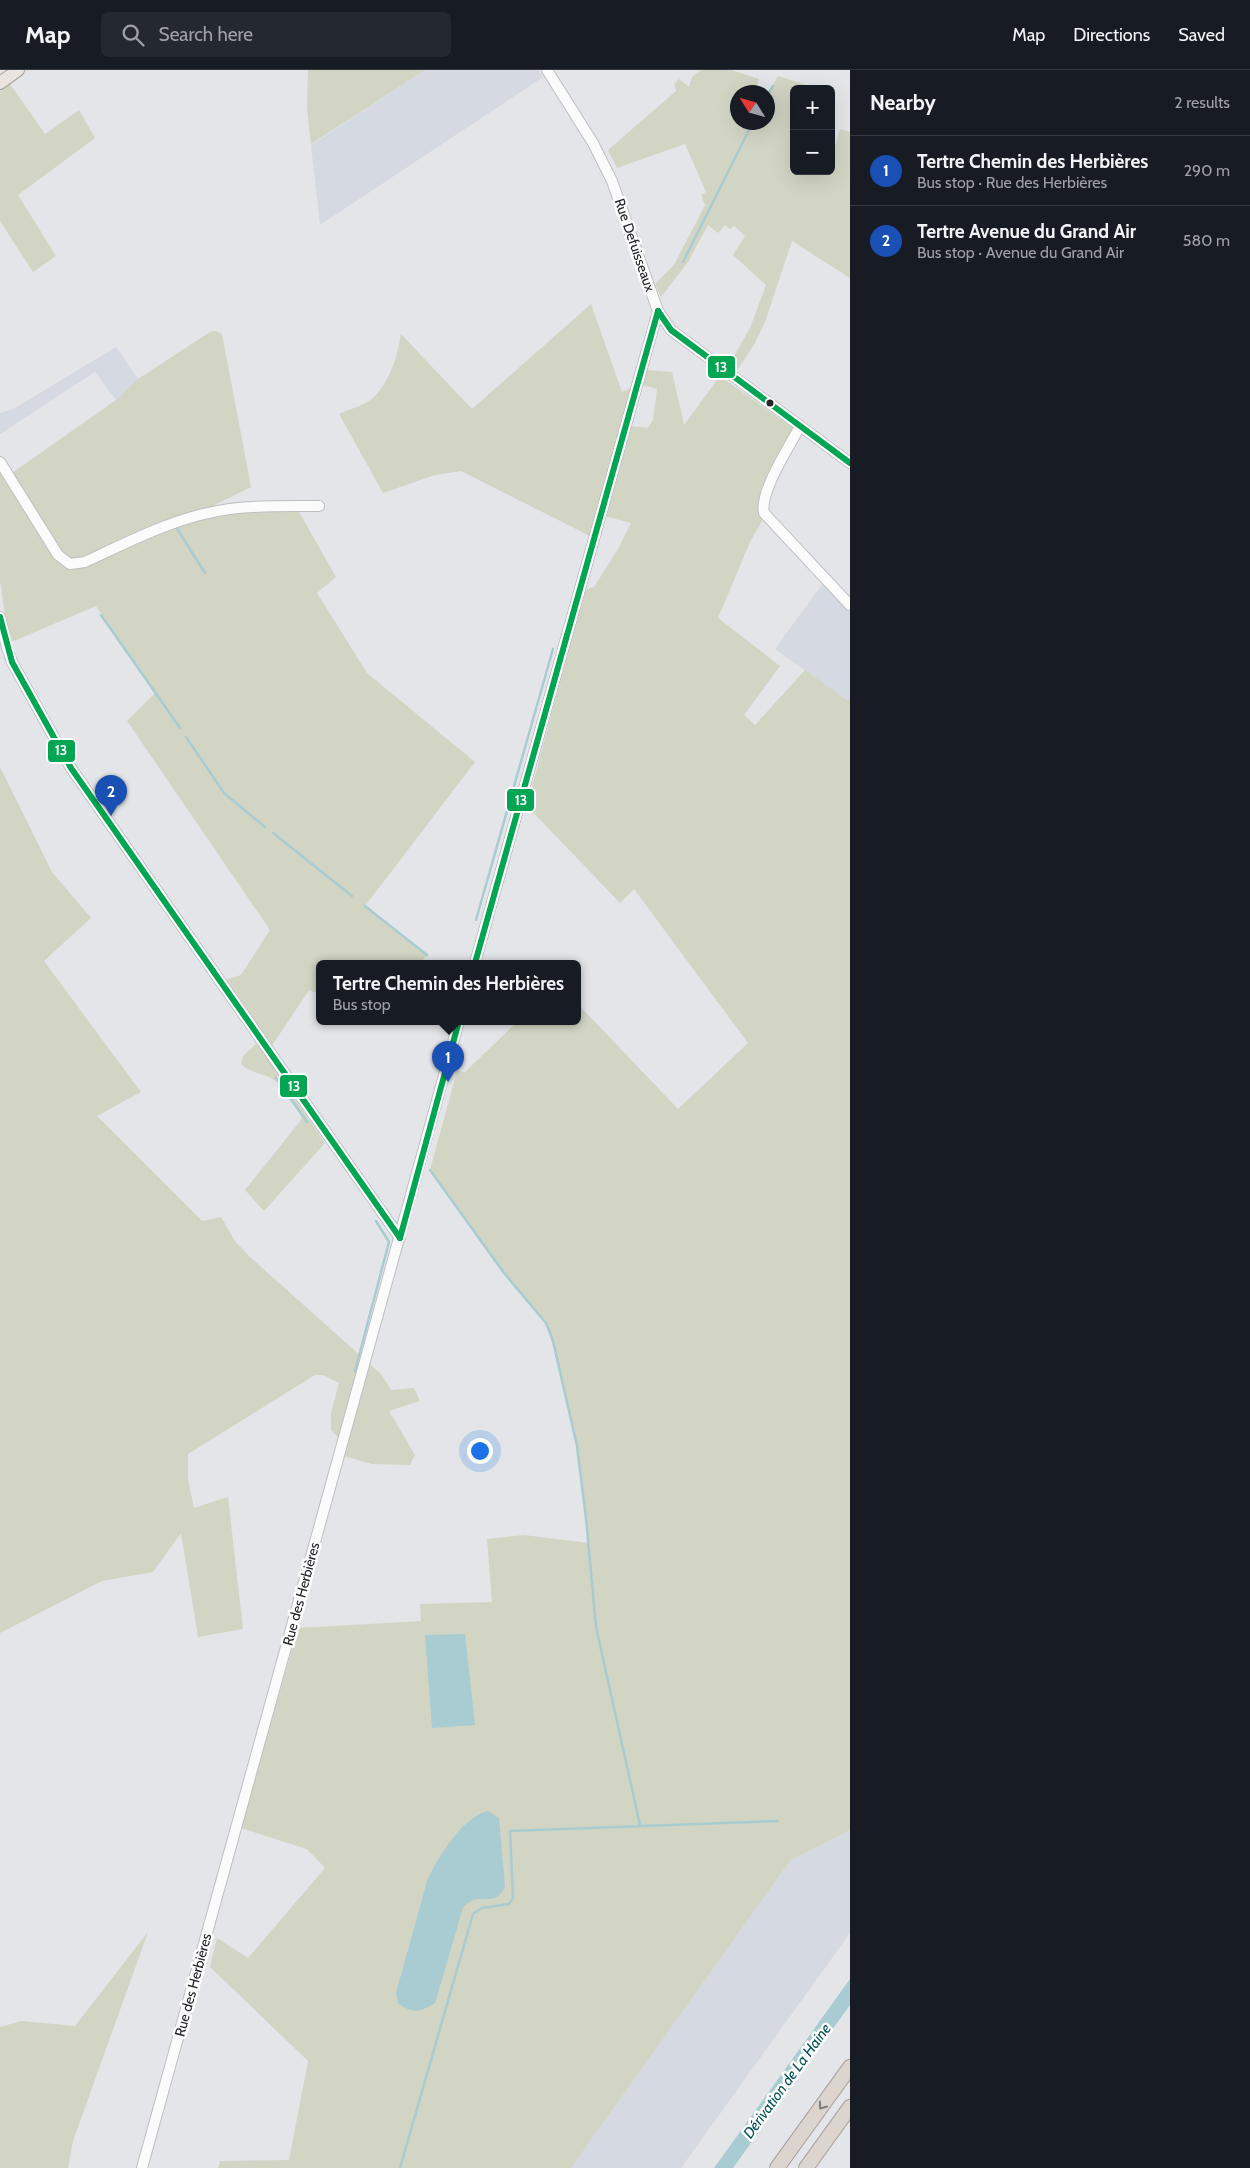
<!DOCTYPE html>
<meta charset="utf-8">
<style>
body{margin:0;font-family:Cabin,sans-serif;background:#242831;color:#f1f3f6}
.controls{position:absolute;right:15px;top:15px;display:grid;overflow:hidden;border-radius:8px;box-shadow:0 5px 20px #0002}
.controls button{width:45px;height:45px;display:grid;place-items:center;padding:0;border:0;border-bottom:1px solid #363941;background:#171b24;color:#f1f3f6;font:25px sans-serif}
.compass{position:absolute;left:730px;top:15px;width:45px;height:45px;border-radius:50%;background:#171b24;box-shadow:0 5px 20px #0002;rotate:307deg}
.you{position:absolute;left:479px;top:1380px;width:18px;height:18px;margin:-12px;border:4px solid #fff;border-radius:50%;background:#1a73e8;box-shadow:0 0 0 8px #1a73e833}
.badge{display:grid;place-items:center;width:32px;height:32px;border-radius:50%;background:#0f766e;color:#fff;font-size:16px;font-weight:700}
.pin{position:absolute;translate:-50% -41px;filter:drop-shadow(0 1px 2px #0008)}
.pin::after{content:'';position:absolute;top:26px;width:18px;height:15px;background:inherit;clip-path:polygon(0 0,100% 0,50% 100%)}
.popup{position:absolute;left:316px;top:890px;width:265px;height:65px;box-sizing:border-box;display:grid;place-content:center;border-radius:8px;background:#171b24;filter:drop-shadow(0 1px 4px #0005);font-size:16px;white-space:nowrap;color:#9ea1a6}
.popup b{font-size:19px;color:#f1f3f6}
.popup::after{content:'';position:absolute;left:50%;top:100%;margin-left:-10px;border:10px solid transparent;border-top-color:#171b24}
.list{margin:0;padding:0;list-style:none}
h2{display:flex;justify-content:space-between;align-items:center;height:65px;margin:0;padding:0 20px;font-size:21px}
h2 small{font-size:16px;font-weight:400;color:#9ea1a6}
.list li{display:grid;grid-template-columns:32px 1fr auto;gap:15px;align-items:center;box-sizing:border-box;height:70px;padding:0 20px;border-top:1px solid #363941}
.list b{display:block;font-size:19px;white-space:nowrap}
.list p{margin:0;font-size:16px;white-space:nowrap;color:#9ea1a6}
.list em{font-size:16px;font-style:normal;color:#9ea1a6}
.icon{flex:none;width:28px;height:28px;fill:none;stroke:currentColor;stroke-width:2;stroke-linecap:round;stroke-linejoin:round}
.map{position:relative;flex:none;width:850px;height:2098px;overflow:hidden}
header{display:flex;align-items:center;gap:30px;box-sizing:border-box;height:70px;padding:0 25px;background:#171b24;border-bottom:1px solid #363941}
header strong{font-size:24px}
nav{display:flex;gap:28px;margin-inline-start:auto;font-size:18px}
.search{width:350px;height:45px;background:#242831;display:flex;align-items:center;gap:12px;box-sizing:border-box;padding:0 18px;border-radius:8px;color:#9ea1a6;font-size:19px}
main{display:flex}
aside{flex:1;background:#171b24}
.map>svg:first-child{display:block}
</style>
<header>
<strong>Map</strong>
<div class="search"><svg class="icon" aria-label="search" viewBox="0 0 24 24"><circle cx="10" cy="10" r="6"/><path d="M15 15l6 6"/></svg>Search here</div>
<nav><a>Map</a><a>Directions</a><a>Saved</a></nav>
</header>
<main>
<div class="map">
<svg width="850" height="2098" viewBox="0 0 850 2098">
<rect width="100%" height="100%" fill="#e3e5e8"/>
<g fill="#d5d9e2">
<path d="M425,0h113l5,7 -223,148 -9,-80z"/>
<path d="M116,277l22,32 -22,21 -21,-28 -95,62v-21l15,-5z"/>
<path d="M826,509l24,26v93l-3,2 -72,-51z"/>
<path d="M850,1760v103l-169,235h-110l219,-307z"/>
</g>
<g fill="#d2d5c4">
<path d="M308,0h117l-114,74 -4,-35z"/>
<path d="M701,0h30l28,9 -4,13h-17v30h30v-28l10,-18 41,13h-25v82h37v-12l9,-30 10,3v146l-58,-37 -27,81 -10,21 -17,26 -8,-6 20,-35 16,-43 -33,-30 12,-19 -11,-10 -4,3 -5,-4 -7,8 -10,-8 -20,37 -27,35 -6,-13 19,-19 31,-60 -4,-10 5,-3 -21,-48 -68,24 -9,-18 68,-59 -2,-7 5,-5 10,8 3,-10z"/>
<path d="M10,14l35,50 34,-24 16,28 -77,57 38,61 -23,16 -33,-51v-130z"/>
<path d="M591,234l31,88 9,-4 -41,148 -129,-65 -26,4 -52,18 -44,-79c11,-5 29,-10 36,-18 15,-16 23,-41 26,-62l71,75z"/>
<path d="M216,261l6,3 29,153 -55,27 -112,46h-17l-55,-87 104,-73 22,-21 72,-47z"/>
<path d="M646,300l26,2 12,53 36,-49 74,53 -30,63 -5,17 4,10 -13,23 -32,76 62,48 -36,49 11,10 50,-55 42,30 3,-2v1132l-60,31 -219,307h-353l2,-7 69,-1 19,-99 -98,-94 7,-29 31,20 77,-90 -18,-19 -66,-21 57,-200 123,-7 -1,-17 72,-2 -5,-63 37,-4 65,8 -12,-97 -28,-116 -3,-7 -42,-50 -74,-103 27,-99 8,1 53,-51h59v-18l101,106 70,-66 -114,-154 -14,14 -93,-97 57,-216 10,-3 24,-38 13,-26 -27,-7 26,-90 18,2 5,-8 4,-31 -15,-4z"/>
<path d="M0,397l68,99 108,-39 57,-16 65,-1 38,67 -19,16 50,80 108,89 -110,144 62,49 -7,8h-101v31l-10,-4 -38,57 -46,-67 16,-5 29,-45 -143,-209 28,-28 -59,-87 -82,35h-5l-9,-60z"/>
<path d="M0,697l52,105 39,46 -47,43 97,131 -44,24 105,105 19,-4 14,24 15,16 131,117 10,16 23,-2 6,13 -31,10 26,44 -5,10 -38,-1 -32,-9 3,-12 -12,-13v-17l8,-30 -16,-8h-8l-127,79v26l6,28 34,-11 15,132 -45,8 -17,-104 -28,39 -51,9 -102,52z"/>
<path d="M257,973l68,100 -61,68 -19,-21 56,-70 1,-5c-9,-13 -17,-29 -31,-37 -10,-5 -23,-6 -30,-14l2,-8z"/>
<path d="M148,1862l-75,209 -5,27h-68v-141l21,-6 54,5z"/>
</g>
<g fill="#a8ccd1">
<path d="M465,1564l10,91 -43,3 -7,-93z"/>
<path d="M488,1741l11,7 6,69c-10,23 -28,2 -42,21l-28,95c-14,9 -23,11 -37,0l-2,-10 31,-112c9,-21 37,-66 61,-70z"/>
<path d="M850,1909v26l-117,163h-19z"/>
</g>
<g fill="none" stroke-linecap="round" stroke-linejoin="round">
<g stroke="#a8ccd1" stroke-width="2.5">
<path d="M768,24l5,-8"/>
<path d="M683,192l70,-140"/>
<path d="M176,457l29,46"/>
<path d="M101,545l79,113"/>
<path d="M186,667l38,56 41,34"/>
<path d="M273,763l79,63"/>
<path d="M365,836l62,49"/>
<path d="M476,850l77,-271"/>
<path d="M276,1008l31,44"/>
<path d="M430,1100l74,103 42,50 7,18 24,105 9,72 10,109 44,198"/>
<path d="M355,1301l34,-129 -13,-21"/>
<path d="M400,2098l73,-254 9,-6 27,-4 4,-6 -3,-67 268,-10"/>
</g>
<defs>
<g id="minor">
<path d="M547,0l46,73 19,38 46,130 13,19 179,133"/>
<path d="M800,356c-10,20 -41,66 -36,87l86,92"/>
<path d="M0,392l58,93 12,9 15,-2c45,-21 95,-47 145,-53 29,-4 59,-3 89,-3"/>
<path d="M0,547l7,31 5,14 59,106 329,470"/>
<path d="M475,893l183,-652"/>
<path d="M142,2098l317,-1147"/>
</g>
<path id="major" d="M0,13l18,-13"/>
<g id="highway">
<path d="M777,2098l73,-101"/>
<path d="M806,2098l44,-61"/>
</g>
</defs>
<use href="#minor" stroke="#bebfc2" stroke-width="12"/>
<use href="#major" stroke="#a8a09c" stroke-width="14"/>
<use href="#highway" stroke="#a8a09c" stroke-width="16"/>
<use href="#minor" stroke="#fbfbfc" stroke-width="10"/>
<use href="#major" stroke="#e9e4e0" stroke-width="12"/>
<use href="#highway" stroke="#dcd4ce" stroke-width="14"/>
<defs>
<g id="bus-1">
<path d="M658,241l13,19 179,133"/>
<path d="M0,547l12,45 59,106 329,470"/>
<path d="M475,893l183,-652"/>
<path d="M400,1168l59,-217"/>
</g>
</defs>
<use href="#bus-1" stroke="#fff" stroke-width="10"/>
<use href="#bus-1" stroke="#00a651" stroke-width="6"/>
</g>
<defs><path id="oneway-chevron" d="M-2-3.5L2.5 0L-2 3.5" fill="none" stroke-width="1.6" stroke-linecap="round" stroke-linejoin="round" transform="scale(1.25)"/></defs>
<use stroke="#807c7a" href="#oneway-chevron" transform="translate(822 2036) rotate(126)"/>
<circle fill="#232427" stroke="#fff" stroke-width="2" cx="770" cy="333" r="4.5"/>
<g text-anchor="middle" stroke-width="5" stroke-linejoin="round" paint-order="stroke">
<g font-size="14" fill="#232427" stroke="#fff">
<text transform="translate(635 175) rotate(71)" y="5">Rue Defuisseaux</text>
<text transform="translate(301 1524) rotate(-75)" y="5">Rue des Herbières</text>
<text transform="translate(193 1915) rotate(-75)" y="5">Rue des Herbières</text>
</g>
<g font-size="15" font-style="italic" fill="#025158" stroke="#fff">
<text transform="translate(787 2011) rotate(-54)" y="5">Dérivation de La Haine</text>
</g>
</g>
<g stroke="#fff" stroke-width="2">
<rect x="707" y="285" width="29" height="24" rx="5" fill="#00a651"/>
<rect x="47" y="669" width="29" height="24" rx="5" fill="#00a651"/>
<rect x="506" y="718" width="29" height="24" rx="5" fill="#00a651"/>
<rect x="279" y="1004" width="29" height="24" rx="5" fill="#00a651"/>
</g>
<g font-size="14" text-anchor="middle" font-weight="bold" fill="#fff">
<text x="721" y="302">13</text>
<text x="61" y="685">13</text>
<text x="521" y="735">13</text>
<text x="294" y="1021">13</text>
</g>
</svg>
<div class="controls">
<button>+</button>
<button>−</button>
</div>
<svg class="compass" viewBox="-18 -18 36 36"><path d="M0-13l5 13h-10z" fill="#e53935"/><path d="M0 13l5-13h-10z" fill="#9ea1a6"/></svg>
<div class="you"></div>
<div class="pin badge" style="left:448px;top:1012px;background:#1a4fb4">1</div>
<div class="popup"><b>Tertre Chemin des Herbières</b>Bus stop</div>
<div class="pin badge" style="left:111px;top:746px;background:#1a4fb4">2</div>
</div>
<aside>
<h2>Nearby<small>2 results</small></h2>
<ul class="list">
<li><span class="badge" style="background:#1a4fb4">1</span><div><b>Tertre Chemin des Herbières</b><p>Bus stop · Rue des Herbières</p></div><em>290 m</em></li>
<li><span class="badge" style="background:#1a4fb4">2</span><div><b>Tertre Avenue du Grand Air</b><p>Bus stop · Avenue du Grand Air</p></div><em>580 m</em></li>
</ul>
</aside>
</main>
